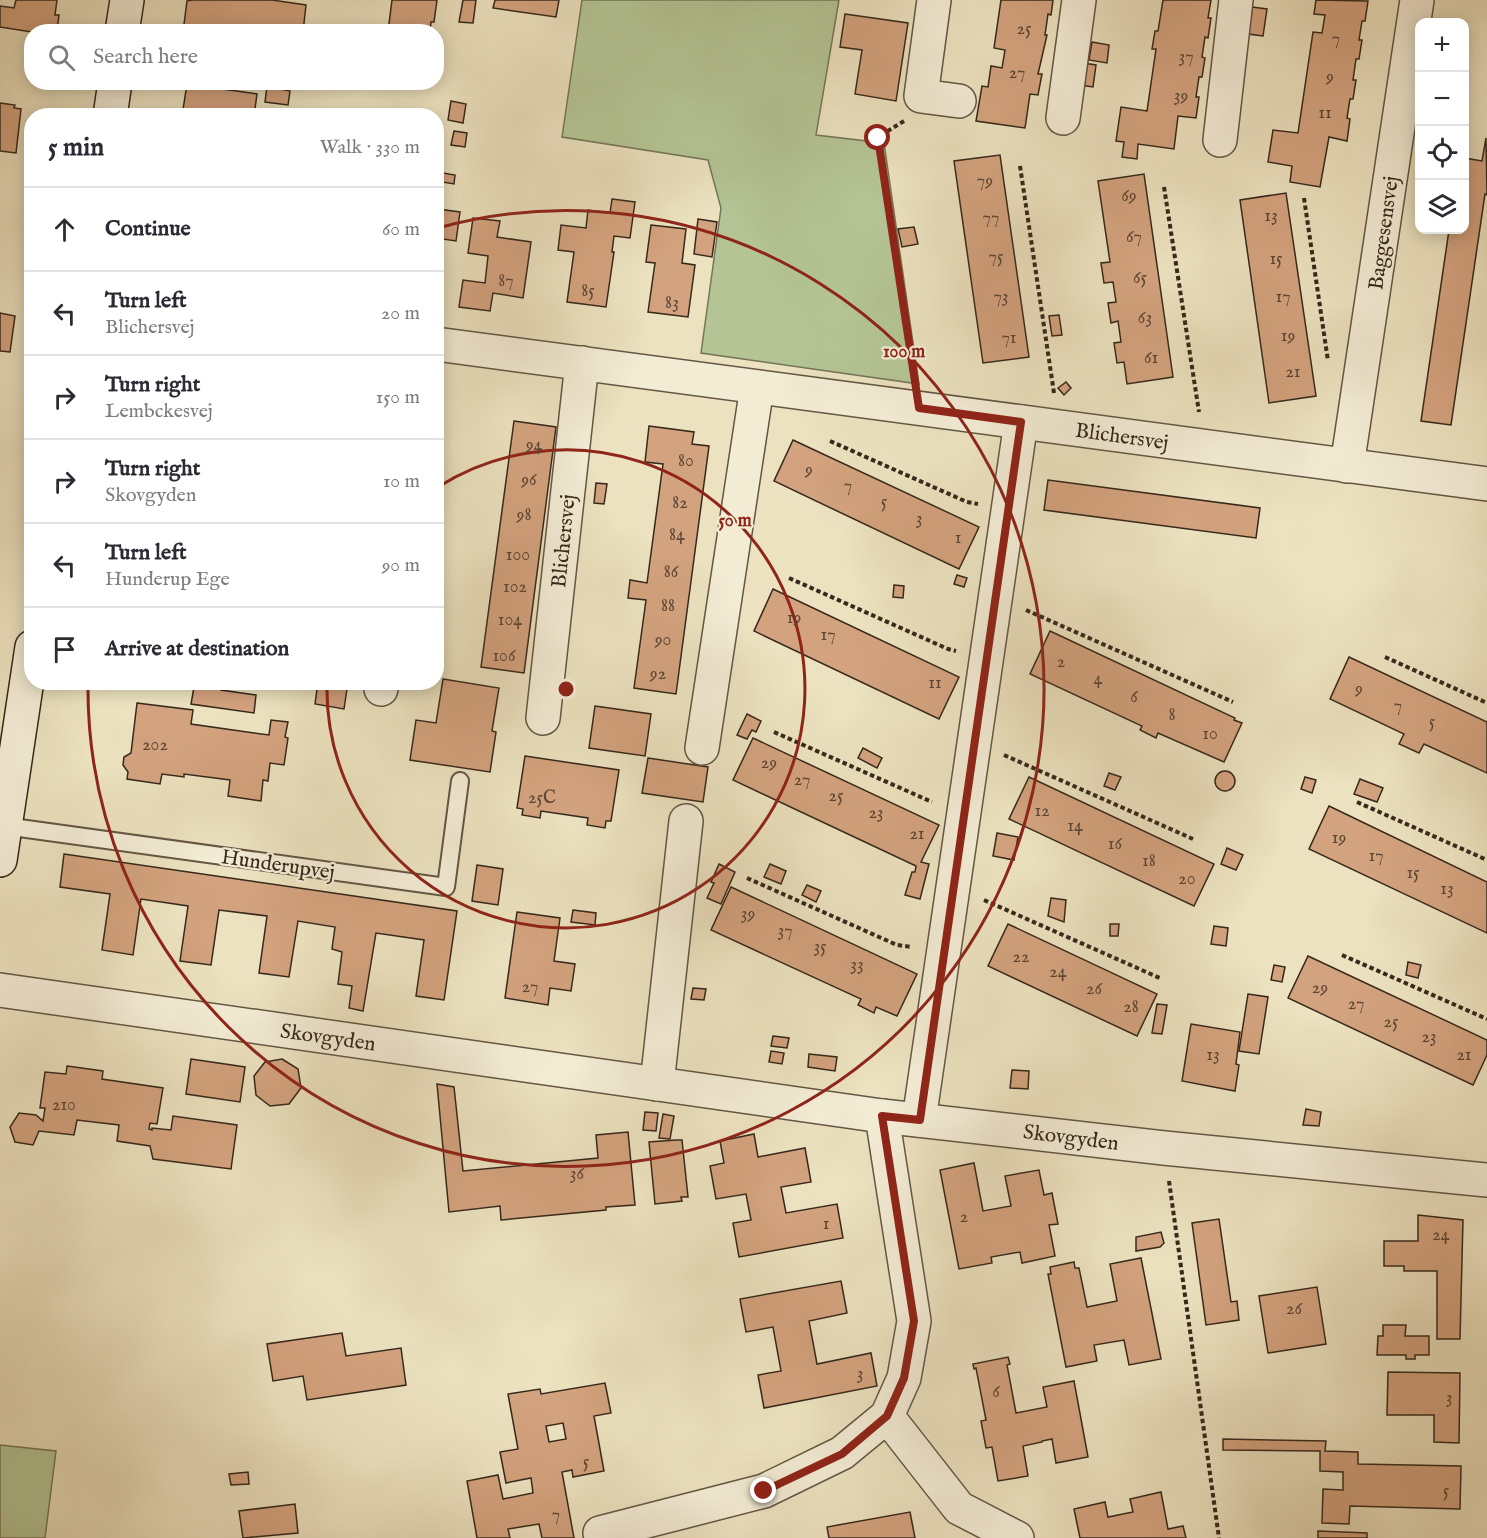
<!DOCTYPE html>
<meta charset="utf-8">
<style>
body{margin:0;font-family:"IM FELL English",serif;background:#f2f2f3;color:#2b2b33}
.controls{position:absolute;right:18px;top:18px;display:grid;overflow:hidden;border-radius:12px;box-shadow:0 3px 15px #0003}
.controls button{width:54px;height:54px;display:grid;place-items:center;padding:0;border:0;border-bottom:2px solid #e1e1e2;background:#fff;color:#2b2b33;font:30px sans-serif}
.stop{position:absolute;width:18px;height:18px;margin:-14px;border:4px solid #8f2418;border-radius:50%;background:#fff}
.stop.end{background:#8f2418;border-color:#fff;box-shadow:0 2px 6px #0008}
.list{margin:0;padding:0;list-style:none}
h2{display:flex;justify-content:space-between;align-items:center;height:78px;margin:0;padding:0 24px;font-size:26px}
h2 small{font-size:20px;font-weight:400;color:#7c7c81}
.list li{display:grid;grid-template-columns:39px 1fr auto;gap:18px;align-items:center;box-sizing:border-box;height:84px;padding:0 24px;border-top:2px solid #e1e1e2}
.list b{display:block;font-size:22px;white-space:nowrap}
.list p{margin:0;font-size:20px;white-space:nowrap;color:#7c7c81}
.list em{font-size:20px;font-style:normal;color:#7c7c81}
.icon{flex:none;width:33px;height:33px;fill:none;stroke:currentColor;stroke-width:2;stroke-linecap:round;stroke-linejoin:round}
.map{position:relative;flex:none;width:1487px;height:1538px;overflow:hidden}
.search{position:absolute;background:#fff;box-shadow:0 3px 15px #0003;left:24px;top:24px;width:420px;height:66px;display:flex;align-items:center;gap:15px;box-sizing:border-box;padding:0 21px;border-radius:24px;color:#7c7c81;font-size:22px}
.panel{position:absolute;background:#fff;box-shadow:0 3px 15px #0003;left:24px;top:108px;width:420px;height:582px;border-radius:24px}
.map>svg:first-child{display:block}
</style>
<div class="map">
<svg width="1487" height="1538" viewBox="0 0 1487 1538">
<rect width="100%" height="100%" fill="#ece2bf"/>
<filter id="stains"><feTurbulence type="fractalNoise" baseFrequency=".00333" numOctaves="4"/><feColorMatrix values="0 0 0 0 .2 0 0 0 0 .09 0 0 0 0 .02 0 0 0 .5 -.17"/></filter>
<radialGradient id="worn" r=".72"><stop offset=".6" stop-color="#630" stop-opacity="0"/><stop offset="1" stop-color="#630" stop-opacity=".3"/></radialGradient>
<g fill="#b4c494" stroke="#757658" stroke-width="1.5">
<path d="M582,0h257l-23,135 68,8 35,241 -218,-31 20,-145 -13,-48 -146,-23z"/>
<path d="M0,1445l56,6 -11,87h-45z"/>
</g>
<g fill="#d3a27e" stroke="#36281b" stroke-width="1.5" fill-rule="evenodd">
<path d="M16,0h41l-2,15h4l-2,15 -25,2 -32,-5v-21l14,2z"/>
<path d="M192,0h80l34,5 -3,27h-120l4,-31z"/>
<path d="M392,0h45l-3,22h-3l-1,10h-42z"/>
<path d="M463,0h13l-3,23 -14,-1z"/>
<path d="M495,0h64l-3,17 -63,-9z"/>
<path d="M1001,0h52l-2,15 -3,-1 -3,21h2l-9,39h4l-4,21 -8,-1 -5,34 -49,-7 6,-35 6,1 3,-21 11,2 3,-18 -11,-2z"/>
<path d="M1163,0h48l-3,18h3l-3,20 -3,-1 -3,20 3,1 -3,19h-3l-3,20h3l-3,21 -18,-2 -4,33 -36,-5 -1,15 -15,-2 2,-15 -8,-1 5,-34 26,4 9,-62h-4l3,-18h3z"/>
<path d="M1316,0l52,1 -3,20h-3l-3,19h3l-3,19h-3l-3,21h3l-3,19h-3l-3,19 3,1 -3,22 -18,-4 -9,50 -30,-5 2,-16 -24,-4 5,-32 25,3 15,-101 9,1 3,-18 -11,-1z"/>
<path d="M1252,7l15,2 -4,27 -15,-2z"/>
<path d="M845,14l63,9 -12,78 -41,-7 7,-44 -22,-3z"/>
<path d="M1092,42l17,3 -2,18 -18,-3z"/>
<path d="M1083,63l13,2 -3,22 -13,-2z"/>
<path d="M187,84l70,10 -3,22h-72z"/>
<path d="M267,86l23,5 -2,14 -23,-3z"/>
<path d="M451,101l15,3 -3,19 -15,-3z"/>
<path d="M0,103l15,2 -1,3 7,1 -5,44 -16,-2z"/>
<path d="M454,131l13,2 -2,14 -14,-2z"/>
<path d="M1486,138l1,57 -2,-1 -34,231 -30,-4 28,-191h15v-72l18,3z"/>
<path d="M1000,155l29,202 -46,6 -29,-202z"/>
<path d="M443,173l12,2 -1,9 -12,-2z"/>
<path d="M1144,174l29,203 -46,7 -3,-22 -7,1 -3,-20 7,-1 -3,-21 -7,2 -3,-20 8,-1 -3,-20 -9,1 -3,-20 9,-1 -12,-81z"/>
<path d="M1286,193l30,203 -47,7 -29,-203z"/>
<path d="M612,199l23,3 -5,36 -16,-2 -2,16h2l-8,55 -39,-5 7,-50 -16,-2 3,-25 25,3 2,-18 22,3z"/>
<path d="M438,209l22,3 -4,29 -13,-2 -6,46z"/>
<path d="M473,218l27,3 -3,16 34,5 -8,56 -30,-5 -3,18 -31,-4 4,-27 22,3 3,-27 -20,-3z"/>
<path d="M698,219l19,3 -5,35 -18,-3z"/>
<path d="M651,225l35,4 -4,34 13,2 -7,52 -40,-5 7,-49 -9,-1z"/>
<path d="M914,227l4,17 -16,3 -4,-18z"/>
<path d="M0,313l15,3 -5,36 -10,-1z"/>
<path d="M1059,315l3,20 -10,1 -3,-20z"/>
<path d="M1066,382l5,6 -7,7 -6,-7z"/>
<path d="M514,421l42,6 -32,246 -43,-6z"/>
<path d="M649,426l45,6 -2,12 17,2 -33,248 -42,-6 12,-88 -18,-2 2,-18 17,3 16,-119 -18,-2z"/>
<path d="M793,440l186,87 -20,42 -185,-88z"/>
<path d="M1048,480l212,28 -4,30 -212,-28z"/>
<path d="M596,483l11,1 -3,20 -10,-1z"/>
<path d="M957,575l10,3 -3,9 -10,-3z"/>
<path d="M894,585l10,1 -1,12 -10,-1z"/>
<path d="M773,589l186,88 -20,42 -185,-88z"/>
<path d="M1050,631l185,87 -1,2 8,3 -18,39 -66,-29 -2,5 -16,-8 2,-4 -112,-52z"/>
<path d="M1349,657l138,65v51l-63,-29 -5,9 -20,-9 5,-10 -74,-35z"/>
<path d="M443,679l56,9 -7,43 4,1 -6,40 -80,-12 6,-40 20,3z"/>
<path d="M198,682h24l-1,8 35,5 -2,18 -63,-9 3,-17h3z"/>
<path d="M318,682h30l-4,27 -29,-5z"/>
<path d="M137,703l56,7 -2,14 78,11 2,-15 17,2 -3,15 3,1 -4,27 -14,-2 -2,18 -5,-1 -2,21 -33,-5 2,-16 -46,-6v3l-22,-3 -2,10 -33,-5 1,-7 -5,-7 1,-8 7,-4z"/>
<path d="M595,706l56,8 -6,42 -56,-8z"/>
<path d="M747,714l14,7 -5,11 -4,-2 -5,9 -10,-4z"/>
<path d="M753,738l186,87 -18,37 8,2 -9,35 -15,-4 7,-23h3l1,-6 -183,-86z"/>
<path d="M863,748l19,10 -5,10 -19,-10z"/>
<path d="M525,756l94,14 -8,51h-5l-1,7 -18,-3 1,-7 -47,-7 -1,7 -18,-3 1,-6 -6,-1z"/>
<path d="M648,758l60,9 -5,35 -61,-9z"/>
<circle cx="1225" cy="781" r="10"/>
<path d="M1109,773l12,4 -6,13 -11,-4z"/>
<path d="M1029,777l185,87 -20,42 -185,-87z"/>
<path d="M1305,777l11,3 -4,13 -11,-4z"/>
<path d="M1360,779l23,9 -6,14 -23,-8z"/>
<path d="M1329,806l158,76v51l-178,-84z"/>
<path d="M997,833l21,4 -4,23 -21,-4z"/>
<path d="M1227,848l16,7 -7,15 -15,-6z"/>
<path d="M64,854l393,57 -13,89 -28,-4 8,-56 -48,-7 -13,78 -14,-3 3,-22 -14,-2 4,-32 -10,-3 3,-22 -37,-6 -9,56 -30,-4 8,-57 -48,-6 -8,55 -31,-4 8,-55 -47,-7 -8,56 -31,-5 8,-56 -50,-7z"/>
<path d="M719,864l16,8 -14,32 -14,-6 7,-15 -3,-1z"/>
<path d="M770,864l16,7 -5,13 -17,-7z"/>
<path d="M477,865l26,4 -5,36 -26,-4z"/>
<path d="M807,885l14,6 -5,11 -14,-7z"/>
<path d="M731,887l186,87 -20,42 -21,-9 -2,6 -16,-8 3,-6 -150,-69z"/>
<path d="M1051,898l15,2 -2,22 -16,-6z"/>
<path d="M573,910l23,3 -1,12 -24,-3z"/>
<path d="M517,912l43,6 -6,43 21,3 -4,27 -21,-3 -2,17 -43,-7z"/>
<path d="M1008,924l149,70 -20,42 -149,-70z"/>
<path d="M1110,924h9l-1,12h-8z"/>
<path d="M1214,926l14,2 -2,18 -15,-2z"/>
<path d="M1308,956l179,84v15l-14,30 -185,-87z"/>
<path d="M1408,962l13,3 -3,13 -12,-3z"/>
<path d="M1274,965l11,2 -3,15 -11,-2z"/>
<path d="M693,988l13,1 -2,11 -13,-1z"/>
<path d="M1248,994l20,3 -9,57 -20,-3z"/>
<path d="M1157,1004l10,1 -5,29 -10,-1z"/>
<path d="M1191,1024l49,8 -4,32 3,1 -4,26 -53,-10z"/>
<path d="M773,1036l16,2 -2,10 -16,-2z"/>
<path d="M771,1051l13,2 -2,11 -13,-2z"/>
<path d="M809,1054l28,3 -2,14 -27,-4z"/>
<path d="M191,1059l54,8 -5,35 -54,-8z"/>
<path d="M282,1059l16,10 3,19 -12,16 -19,2 -14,-11 -2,-19 11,-14z"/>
<path d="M67,1066l36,5 -1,8 61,9 -6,36 -7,-1 -1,6 3,1v-2l19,2 2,-14 64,9 -6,44 -78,-10 -3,-13 -33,-5 2,-16 -42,-5 -3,15 -35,-4 -6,14 -18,-3 -5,-15 9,-14 17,2 7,6 2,-13h-5l5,-36 21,2z"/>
<path d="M1012,1070l17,1 -1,18 -18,-1z"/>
<path d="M437,1084l17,3 9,84 135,-13 -2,-23 32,-3 7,73 -29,2v3l-105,10 -1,-14 -51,6z"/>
<path d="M1306,1109l15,3 -2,14 -16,-1z"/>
<path d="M645,1112l13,1 -2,18 -13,-1z"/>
<path d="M663,1114l11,2 -4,23 -11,-1z"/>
<path d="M754,1134l4,23 47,-9 6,34 -30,5 5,26 51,-9 6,34 -104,19 -6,-34 18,-3 -5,-26 -30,5 -6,-33 14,-3 -4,-22z"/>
<path d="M676,1140h6l6,57h-7l1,4 -27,3 -6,-62z"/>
<path d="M974,1163l9,48 28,-5 -6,-30 34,-6 5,25 8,-2 6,31 -9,1 6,31 -33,7 -2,-11 -29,5 1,6 -33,6 -19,-99z"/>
<path d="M1418,1215l45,5 -3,119h-23v-68h-33v-5h-20v-25h34z"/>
<path d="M1219,1219l12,83 6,-1 2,19 -33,5 -14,-102z"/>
<path d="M1161,1232l3,11 -4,4 -24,4v-14z"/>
<path d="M1141,1258l20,101 -32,6 -5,-25 -30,5 3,16 -31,6 -18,-93h3l-1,-7 24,-5 1,6h4l8,39 30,-6 -7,-37z"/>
<path d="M841,1281l6,32 -38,8 8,43 54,-11 6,33 -113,22 -6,-33 23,-4 -8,-44 -27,5 -6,-33z"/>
<path d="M1317,1287l9,57 -58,9 -9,-57z"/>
<path d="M1383,1325h23l-1,11h24v19h-14v4h-9v-4h-29l1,-19h5z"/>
<path d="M342,1333l4,23 55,-8 5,37 -99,15 -4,-24 -30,5 -6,-37z"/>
<path d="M1008,1357l2,7 -3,1 9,48 31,-6 -4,-20 31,-6 14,76 -32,6 -4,-24 -10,2v1l-19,4 5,30 -30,5 -6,-34 -6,1 -5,-27 5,-1 -10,-52 -2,1 -1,-5z"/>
<path d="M1388,1372l72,1 -1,70 -25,-1v-27h-47z"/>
<path d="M605,1383l6,30 -17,3 10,55 -31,6 -1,-7 -10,2 12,66h-32l-3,-14 -31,5 2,9h-33l-10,-57 31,-6 5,24 30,-6 -2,-15 -25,5 -6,-31 18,-3 -10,-55 32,-5 1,5zM563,1423l3,16 -17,3 -3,-16z"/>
<path d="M1223,1439l103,2 -1,10 33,1v12l103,2 -1,43 -110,-3 -1,18 -27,-1 1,-34 20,1v-18l-23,-1v-20l-97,-1z"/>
<path d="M248,1472l1,12 -18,1 -2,-11z"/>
<path d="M1161,1492l7,37 15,-3 3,12h-106l-6,-29 31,-7 3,15 25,-5 -3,-13z"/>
<path d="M295,1504l3,29 -55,5 -4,-27z"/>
<path d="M910,1512l5,26h-86l-2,-11z"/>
<path d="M1318,1531l49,2v5h-49z"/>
</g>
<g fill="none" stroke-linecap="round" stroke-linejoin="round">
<defs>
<path id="lane" d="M5,826l441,61 14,-106"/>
<g id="street">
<path d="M934,0l-13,96 38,5"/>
<path d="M1063,118l16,-118"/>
<path d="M1220,140l16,-140"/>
<path d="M436,344l1051,140"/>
<path d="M1347,466l70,-466"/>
<path d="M381,689l1,-7"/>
<path d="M543,718l39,-355"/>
<path d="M702,748l55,-361"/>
<path d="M0,990l882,126 282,32 323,32"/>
<path d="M657,1084l29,-263"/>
<path d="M919,1120l102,-698"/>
<path d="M887,1416l72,92 58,30"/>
<path d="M600,1533l164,-42 78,-38 45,-37 17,-38 10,-57 -32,-205"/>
</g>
<g id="secondary">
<path d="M122,32l5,-32"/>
<path d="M110,116l5,-34"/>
<path d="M0,860l32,-213"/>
</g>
</defs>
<use href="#lane" stroke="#645644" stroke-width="20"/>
<use href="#street" stroke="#645644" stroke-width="36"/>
<use href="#secondary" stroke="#36281b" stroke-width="36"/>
<g stroke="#36281b" stroke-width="4" stroke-dasharray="4.5 3" stroke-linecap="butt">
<path d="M904,121l-26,16 36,239"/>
<path d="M1020,166l34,227"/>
<path d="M1164,187l35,225"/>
<path d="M1304,198l24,163"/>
<path d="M830,441l137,61 11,2"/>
<path d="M789,578l159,71 8,2"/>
<path d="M1026,610l207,92"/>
<path d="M1385,657l102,46"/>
<path d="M774,732l158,70"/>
<path d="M1004,755l189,84"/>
<path d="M1357,802l130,58"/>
<path d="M747,878l150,67 15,2"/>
<path d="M984,900l178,79"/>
<path d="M1342,955l145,64"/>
<path d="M1169,1181l50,357"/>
</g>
<use href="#lane" stroke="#f3ecd5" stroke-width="16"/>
<use href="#street" stroke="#f3ecd5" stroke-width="33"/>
<use href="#secondary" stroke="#f3ecd5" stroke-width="33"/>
</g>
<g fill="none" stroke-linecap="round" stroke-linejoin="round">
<path stroke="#8f2418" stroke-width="8" d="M764,1491l78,-37 45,-38 17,-38 10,-57 -32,-205 38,4 101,-698 -102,-14 -41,-270"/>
</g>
<g fill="none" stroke="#8f2418" stroke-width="3">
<path d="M438 487A239 239 0 1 1 327 683"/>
<path d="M438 228A478 478 0 1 1 88 685"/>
</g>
<g text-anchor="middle" stroke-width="4.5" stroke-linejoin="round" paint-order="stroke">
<g font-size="18" fill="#5d4634">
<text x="1024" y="34">25</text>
<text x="1336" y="44">7</text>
<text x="1186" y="62">37</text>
<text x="1017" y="78">27</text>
<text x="1330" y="82">9</text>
<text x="1181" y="101">39</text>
<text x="1325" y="118">11</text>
<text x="985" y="186">79</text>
<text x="1129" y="201">69</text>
<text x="1271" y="221">13</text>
<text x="991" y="223">77</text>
<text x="1134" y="242">67</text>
<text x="996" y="262">75</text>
<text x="1276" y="264">15</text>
<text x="1140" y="283">65</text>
<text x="506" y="286">87</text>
<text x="588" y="296">85</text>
<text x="1001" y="302">73</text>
<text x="1283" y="302">17</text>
<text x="672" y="308">83</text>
<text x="1145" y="323">63</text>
<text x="1288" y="341">19</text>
<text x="1009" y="343">71</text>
<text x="1151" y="363">61</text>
<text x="1293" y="377">21</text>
<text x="534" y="450">94</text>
<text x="686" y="466">80</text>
<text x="809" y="475">9</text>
<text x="529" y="485">96</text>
<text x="848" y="491">7</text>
<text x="884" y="507">5</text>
<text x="680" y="508">82</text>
<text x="524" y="520">98</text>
<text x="919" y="524">3</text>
<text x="677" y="540">84</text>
<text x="958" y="543">1</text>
<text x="518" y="560">100</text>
<text x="671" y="577">86</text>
<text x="515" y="592">102</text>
<text x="668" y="611">88</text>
<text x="794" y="623">19</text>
<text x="510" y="625">104</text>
<text x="828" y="640">17</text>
<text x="663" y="645">90</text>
<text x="504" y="661">106</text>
<text x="1061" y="667">2</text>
<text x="658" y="679">92</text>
<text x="1098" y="684">4</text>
<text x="935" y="688">11</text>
<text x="1359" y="694">9</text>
<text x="1134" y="702">6</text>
<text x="1398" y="711">7</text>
<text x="1172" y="720">8</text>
<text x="1432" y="727">5</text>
<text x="1210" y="739">10</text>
<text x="155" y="750">202</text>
<text x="769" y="768">29</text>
<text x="802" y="785">27</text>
<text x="836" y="801">25</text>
<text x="542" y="803">25C</text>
<text x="1042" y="816">12</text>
<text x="876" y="818">23</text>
<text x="1075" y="831">14</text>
<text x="917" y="839">21</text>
<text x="1339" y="843">19</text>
<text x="1115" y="849">16</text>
<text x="1376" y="861">17</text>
<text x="1149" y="866">18</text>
<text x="1413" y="878">15</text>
<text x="1187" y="884">20</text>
<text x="1447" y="894">13</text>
<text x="748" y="919">39</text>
<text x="785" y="936">37</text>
<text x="820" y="952">35</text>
<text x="1021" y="962">22</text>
<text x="857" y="970">33</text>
<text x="1058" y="977">24</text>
<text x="530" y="992">27</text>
<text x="1320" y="993">29</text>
<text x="1094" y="994">26</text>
<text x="1356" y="1009">27</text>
<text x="1131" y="1012">28</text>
<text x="1391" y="1027">25</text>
<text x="1429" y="1042">23</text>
<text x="1213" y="1060">13</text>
<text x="1464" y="1060">21</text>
<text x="64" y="1110">210</text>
<text x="577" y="1179">36</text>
<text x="964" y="1222">2</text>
<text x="826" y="1229">1</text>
<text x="1441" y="1240">24</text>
<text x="1294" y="1314">26</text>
<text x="860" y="1379">3</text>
<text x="996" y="1397">6</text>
<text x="1449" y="1403">3</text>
<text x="586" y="1467">5</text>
<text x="1446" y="1496">5</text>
<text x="556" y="1520">7</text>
</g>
<g font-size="21" fill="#36281b" stroke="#f3ecd5">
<text transform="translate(1383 233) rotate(-82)" y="7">Baggesensvej</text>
<text transform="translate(1122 436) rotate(8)" y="7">Blichersvej</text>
<text transform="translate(563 541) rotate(-84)" y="7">Blichersvej</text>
<text transform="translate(278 864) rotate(8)" y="7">Hunderupvej</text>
<text transform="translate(328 1037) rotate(8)" y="7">Skovgyden</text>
<text transform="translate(1071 1137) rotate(7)" y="7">Skovgyden</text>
</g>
</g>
<circle cx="566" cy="689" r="9" fill="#8f2418" stroke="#f3ecd5" stroke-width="3"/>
<g font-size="18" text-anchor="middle" font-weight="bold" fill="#8f2418" stroke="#f3ecd5" stroke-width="4.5" stroke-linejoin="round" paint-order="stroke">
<text x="904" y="357">100 m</text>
<text x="735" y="526">50 m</text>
</g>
<rect width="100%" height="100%" filter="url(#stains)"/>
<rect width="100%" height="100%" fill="url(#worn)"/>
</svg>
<div class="controls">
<button>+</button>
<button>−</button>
<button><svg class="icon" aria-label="locate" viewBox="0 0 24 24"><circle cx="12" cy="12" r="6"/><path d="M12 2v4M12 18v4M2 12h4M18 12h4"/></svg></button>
<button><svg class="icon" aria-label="layers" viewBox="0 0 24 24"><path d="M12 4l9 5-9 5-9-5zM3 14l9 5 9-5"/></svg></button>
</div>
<div class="stop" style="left:878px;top:138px"></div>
<div class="stop end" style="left:764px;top:1491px"></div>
<div class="search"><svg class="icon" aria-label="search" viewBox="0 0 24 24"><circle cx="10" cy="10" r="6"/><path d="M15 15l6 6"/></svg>Search here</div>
<section class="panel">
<h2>5 min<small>Walk · 330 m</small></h2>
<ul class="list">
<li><svg class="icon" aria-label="ahead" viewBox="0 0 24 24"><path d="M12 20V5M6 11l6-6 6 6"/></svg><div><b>Continue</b></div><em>60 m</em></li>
<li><svg class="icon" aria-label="left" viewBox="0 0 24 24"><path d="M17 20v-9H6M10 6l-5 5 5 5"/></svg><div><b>Turn left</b><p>Blichersvej</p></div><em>20 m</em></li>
<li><svg class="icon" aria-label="right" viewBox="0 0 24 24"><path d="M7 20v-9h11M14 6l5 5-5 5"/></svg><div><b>Turn right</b><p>Lembckesvej</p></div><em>150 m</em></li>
<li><svg class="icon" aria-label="right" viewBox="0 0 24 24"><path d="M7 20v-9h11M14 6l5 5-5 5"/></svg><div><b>Turn right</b><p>Skovgyden</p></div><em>10 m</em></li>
<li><svg class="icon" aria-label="left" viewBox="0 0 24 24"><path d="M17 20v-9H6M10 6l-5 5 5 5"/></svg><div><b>Turn left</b><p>Hunderup Ege</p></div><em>90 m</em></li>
<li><svg class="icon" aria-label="arrive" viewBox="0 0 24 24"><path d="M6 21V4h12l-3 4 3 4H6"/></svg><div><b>Arrive at destination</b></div></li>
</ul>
</section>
</div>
